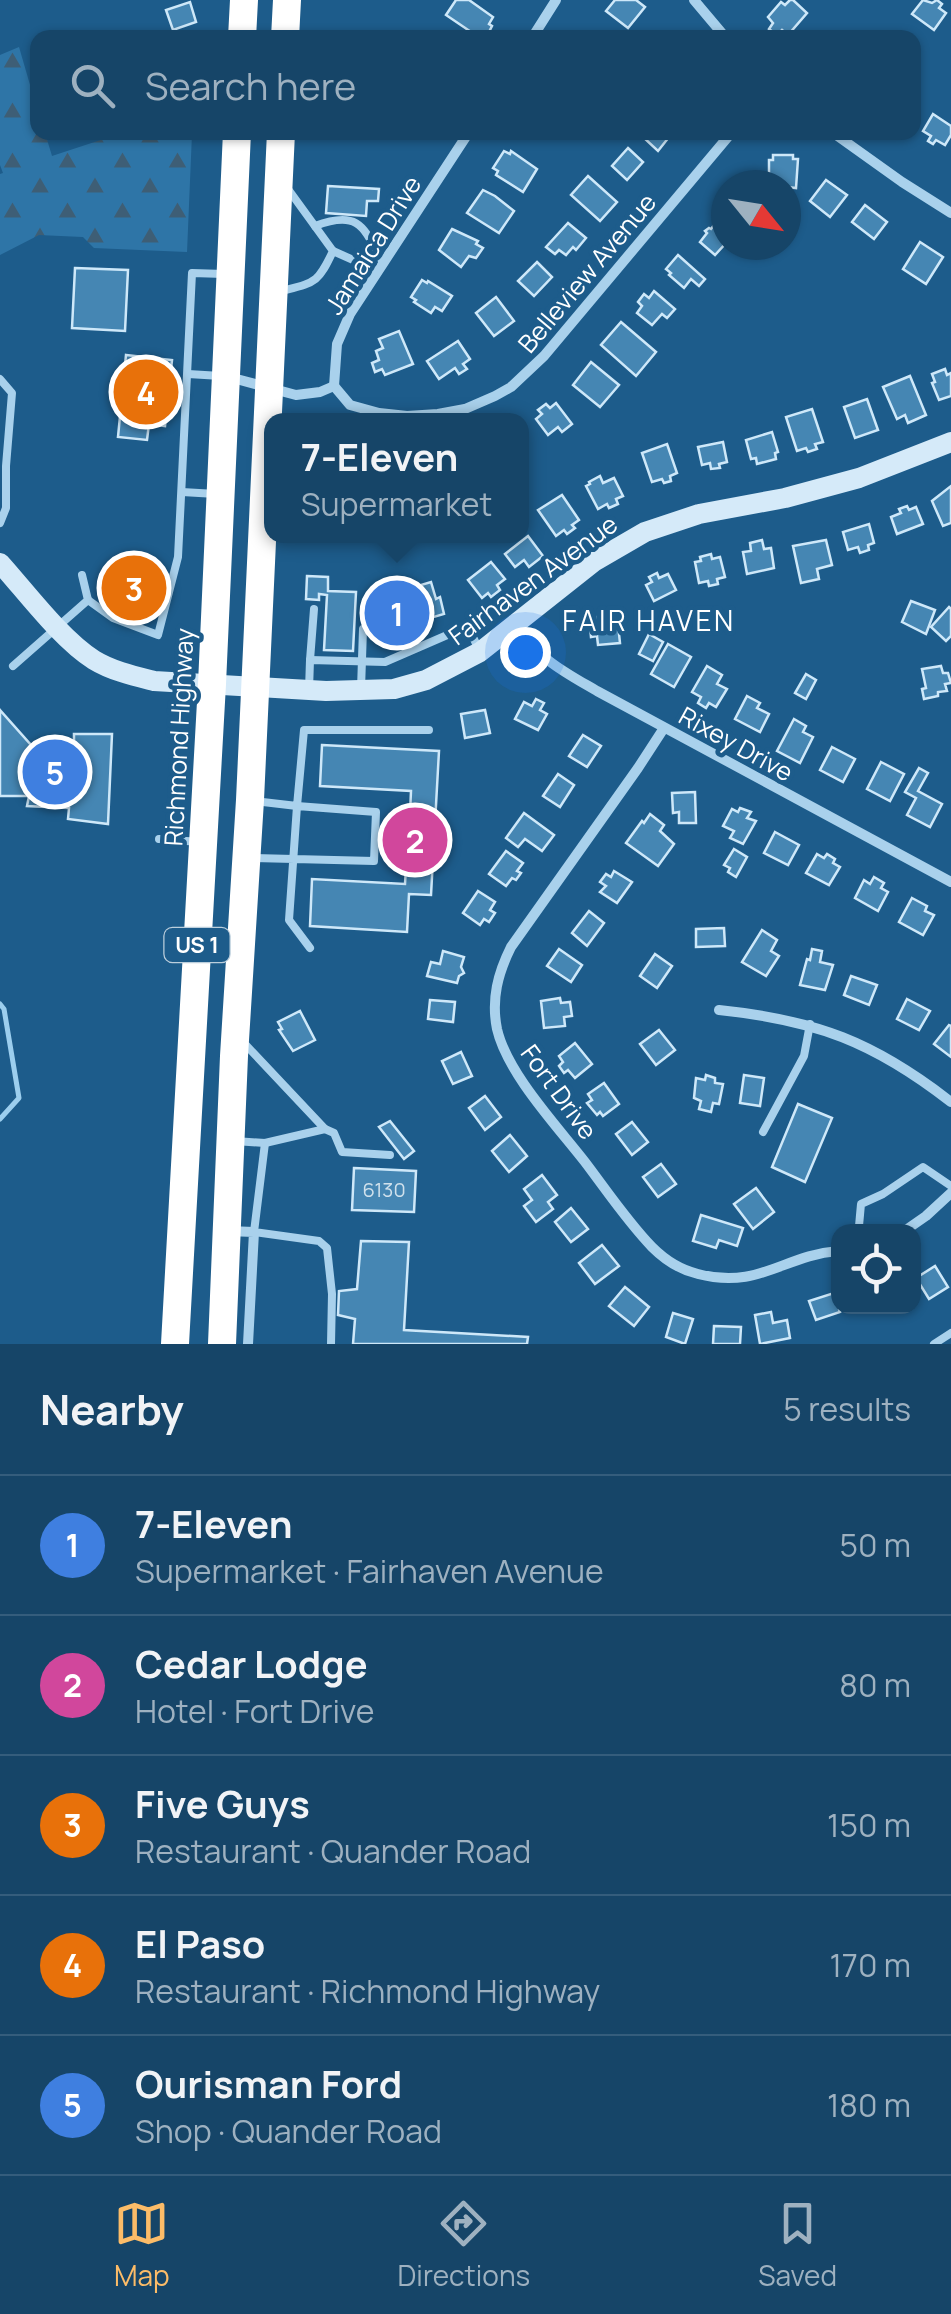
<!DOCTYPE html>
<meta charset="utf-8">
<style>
body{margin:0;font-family:Manrope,sans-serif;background:#1f4c6e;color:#f1f3f6}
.controls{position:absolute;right:30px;bottom:30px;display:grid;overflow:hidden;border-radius:20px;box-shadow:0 2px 8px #0004}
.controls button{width:90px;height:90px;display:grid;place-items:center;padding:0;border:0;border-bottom:2px solid #355d7c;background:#164568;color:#f1f3f6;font:50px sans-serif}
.compass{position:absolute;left:711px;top:170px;width:90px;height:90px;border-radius:50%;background:#164568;box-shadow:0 2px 8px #0004;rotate:120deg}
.you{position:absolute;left:525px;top:652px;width:35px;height:35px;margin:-25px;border:8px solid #fff;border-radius:50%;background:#1a73e8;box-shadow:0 0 0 15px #1a73e833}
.badge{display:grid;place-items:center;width:65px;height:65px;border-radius:50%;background:#fcbc68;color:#fff;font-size:32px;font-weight:700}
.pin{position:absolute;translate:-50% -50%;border:5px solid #fff;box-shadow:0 2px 10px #0006}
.popup{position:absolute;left:264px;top:413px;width:265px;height:130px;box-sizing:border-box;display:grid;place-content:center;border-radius:20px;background:#164568;filter:drop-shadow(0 2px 8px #0005);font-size:32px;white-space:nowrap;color:#9eb1c0}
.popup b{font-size:38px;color:#f1f3f6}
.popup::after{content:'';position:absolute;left:50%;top:100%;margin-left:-20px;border:20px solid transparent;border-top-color:#164568}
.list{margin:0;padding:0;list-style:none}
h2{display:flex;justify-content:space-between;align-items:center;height:130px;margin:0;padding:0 40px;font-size:42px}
h2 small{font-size:32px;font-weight:400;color:#9eb1c0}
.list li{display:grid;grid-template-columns:65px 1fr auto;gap:30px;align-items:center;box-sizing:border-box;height:140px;padding:0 40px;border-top:2px solid #355d7c}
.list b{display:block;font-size:38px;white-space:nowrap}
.list p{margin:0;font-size:32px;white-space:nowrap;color:#9eb1c0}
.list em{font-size:32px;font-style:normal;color:#9eb1c0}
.icon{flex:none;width:55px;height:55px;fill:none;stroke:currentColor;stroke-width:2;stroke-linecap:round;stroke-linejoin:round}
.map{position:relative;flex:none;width:951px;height:1344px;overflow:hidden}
.search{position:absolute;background:#164568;box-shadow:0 2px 8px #0004;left:30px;right:30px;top:30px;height:110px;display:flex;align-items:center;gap:25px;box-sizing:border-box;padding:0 35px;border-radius:20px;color:#9eb1c0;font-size:38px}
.sheet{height:830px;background:#164568}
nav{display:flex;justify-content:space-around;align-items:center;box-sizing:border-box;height:140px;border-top:2px solid #355d7c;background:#164568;font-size:28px;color:#9eb1c0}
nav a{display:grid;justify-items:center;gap:5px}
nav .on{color:#fcbc68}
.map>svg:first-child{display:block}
</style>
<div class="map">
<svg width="951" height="1344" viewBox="0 0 951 1344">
<defs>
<pattern id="forest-firs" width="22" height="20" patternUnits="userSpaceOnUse" patternTransform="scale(2.5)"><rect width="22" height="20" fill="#2e75a7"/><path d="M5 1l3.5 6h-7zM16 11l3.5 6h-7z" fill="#3e5e75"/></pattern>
</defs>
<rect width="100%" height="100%" fill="#1d5c8b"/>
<path fill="url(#forest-firs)" d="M19,47l18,62 1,23 7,1 7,23 70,-23h70l-5,119 -93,-4 -11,-11 -44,-2 -39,20v-81l3,-1 -3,-8v-110z"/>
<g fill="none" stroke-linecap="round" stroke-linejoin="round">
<path stroke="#9cceee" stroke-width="5" d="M0,1004l4,5 15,89 -19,21"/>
</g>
<g fill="#4586b3" stroke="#cee8f9" stroke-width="2.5">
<path d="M456,0h13l24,17 -4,7 3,2 -4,8 -4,-2 -4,6 -34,-23z"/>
<path d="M615,0h21l9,7 -17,21 -22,-17z"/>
<path d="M790,0h3l14,13 -19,22 -6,-5 -5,5 -8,-6 4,-6 -5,-6 13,-15 4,3z"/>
<path d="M923,0l9,3 5,-3 5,4 -3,4 7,5 -12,17 -22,-16z"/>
<path d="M190,2l6,20 -23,8 -7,-20z"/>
<path d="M933,114l18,12v9l-6,10 -9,-5 -3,4 -5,-3 3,-5 -8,-5z"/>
<path d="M642,132h31l-15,19 -15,-14 2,-2z"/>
<path d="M628,148l15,14 -16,18 -15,-14z"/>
<path d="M504,151l6,3 1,-3 26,18 -14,23 -27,-17 2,-4 -5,-3z"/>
<path d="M773,155h20v4h5l-2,29 -27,-3v-25h4z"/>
<path d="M588,176l29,26 -17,19 -29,-26z"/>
<path d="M826,180l21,15 -17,22 -20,-16z"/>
<path d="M328,186l51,3 -1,12h-11l-1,15 -40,-3z"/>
<path d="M483,190l12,6 19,15 -15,22 -32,-20z"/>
<path d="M865,205l22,17 -13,17 -22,-17z"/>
<path d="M717,221l9,8v14l-11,12 -15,-13 7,-9 -2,-2 4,-3 2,1z"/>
<path d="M568,223l18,15 -10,12 -3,-3 -7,8 -7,-5 -4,4 -9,-7z"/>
<path d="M452,229l26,12 -2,3 7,4 -7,10 -7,-2 -8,11 -22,-17z"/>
<path d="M920,242l23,15 -17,27 -23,-15z"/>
<path d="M678,255l27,24 -6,7 -8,-7 -7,9 -15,-13 2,-2 -5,-4z"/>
<path d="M537,262l15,15 -18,19 -16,-15z"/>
<path d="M75,268l53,2 -3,61 -53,-3z"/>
<path d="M422,280l5,3 1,-2 24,15 -10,15 -7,-4 -4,6 -17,-11 2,-2 -5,-3z"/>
<path d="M654,291l21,18 -8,9 -5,-4 -10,11 -15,-12 5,-7 -4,-4 6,-8 5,4z"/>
<path d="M496,297l18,24 -20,15 -18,-23z"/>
<path d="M621,322l35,30 -20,24 -35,-31z"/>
<path d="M399,331l14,33 -28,11 -3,-6 -7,3 -3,-9 7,-3 -3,-9 7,-3 -4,-9z"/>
<path d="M458,341l12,18 -7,5 4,5 -8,5 -4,-6 -16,11 -12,-18z"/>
<path d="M126,355l46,5 -7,66 -16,-2 -2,16 -29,-3z"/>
<path d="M591,362l28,23 -19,22 -27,-22z"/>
<path d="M945,369l2,6 4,-2v23l-12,4 -7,-17 3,-1 -3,-8z"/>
<path d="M910,376l16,39 -18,8 -3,-8 -8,4 -14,-32z"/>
<path d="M867,399l11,31 -23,8 -11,-31z"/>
<path d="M556,403l16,21 -10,8 -4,-5 -10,8 -12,-16 6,-5 -4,-4 8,-6 4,4z"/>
<path d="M812,409l11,33 -8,2 2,5 -9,3 -2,-4 -9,3 -11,-34z"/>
<path d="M772,432l6,20 -3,1 1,6 -19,5 -1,-6 -5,1 -5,-19z"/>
<path d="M723,442l4,20 -8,2 1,4 -9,1 -1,-6 -8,2 -4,-18z"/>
<path d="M667,444l10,29 -7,3 1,5 -7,2 -2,-4 -10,3 -10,-29z"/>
<path d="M600,476l3,7 11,-5 9,18 -7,3 2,5 -9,4 -2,-4 -9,5 -12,-23 4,-2 -1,-2z"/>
<path d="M951,486v37l-8,3 -11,-25z"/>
<path d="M562,495l17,25 -7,5 3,3 -8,6 -3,-4 -8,6 -18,-26z"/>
<path d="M907,506l2,4 7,-3 7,17 -26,10 -6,-17 10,-4 -2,-4z"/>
<path d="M869,524l5,19 -6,2 1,5 -9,3 -2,-6 -10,3 -5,-18z"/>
<path d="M528,536l15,20 -14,11 -5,-7 -9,7 -10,-13z"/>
<path d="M762,540l2,9 7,-1 3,20 -27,6 -4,-22 8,-1 -1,-8z"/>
<path d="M826,540l6,25 -15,4 2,10 -18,4 -8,-37z"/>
<path d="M711,554l1,5 8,-2 5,20 -8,2 1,5 -9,2 -1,-5 -9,2 -4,-21 6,-1 -1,-4z"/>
<path d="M491,562l14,17 -8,6 3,5 -9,7 -3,-4 -6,5 -14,-18z"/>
<path d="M117,568l41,13 -8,28 -14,-4 -1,4 -15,-4 2,-6 -13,-4z"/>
<path d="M657,573l2,5 9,-4 8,16 -22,11 -8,-16 6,-3 -3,-5z"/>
<path d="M307,576l21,1v14l28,1 -3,59 -29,-1 3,-55 -8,-1v6l-13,-1z"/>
<path d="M431,582l5,17 4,-2 4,17 -68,20 -5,-17 4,-1 -5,-16z"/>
<path d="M911,601l24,9 -9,24 -24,-12z"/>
<path d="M949,607l2,2v27l-5,5 -15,-14z"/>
<path d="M617,615l3,28 -22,2 -1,-9 -6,1 -1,-12 8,-1v-7z"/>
<path d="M649,634l14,8 -10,19 -14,-7z"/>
<path d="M668,644l23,13 -17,30 -23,-13z"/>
<path d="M707,666l15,9 -5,9 10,5 -11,18 -7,-4 -3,5 -8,-5 3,-6 -9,-5z"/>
<path d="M941,666l2,7h5l3,10 -6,1 2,7 -9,1v4l-14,3 -2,-10 4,-1 -4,-19z"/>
<path d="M806,674l10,6 -10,19 -11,-6z"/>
<path d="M747,696l13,7 -3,5 12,6 -9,18 -25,-13z"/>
<path d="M536,699l8,4 -4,7 7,4 -9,16 -23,-11 9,-17 8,4z"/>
<path d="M0,710l32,36 42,2v-14h38l-4,90 -40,-5 1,-11 -42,-2 2,-10h-29z"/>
<path d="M485,710l5,23 -25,5 -4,-24z"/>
<path d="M794,719l12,7 -3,6 10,5 -13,26 -23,-12z"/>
<path d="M583,735l18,11 -14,21 -18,-11z"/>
<path d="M322,745l117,6 -8,144 -22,-1 -2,38 -97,-6 2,-47 93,5 1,-17h-12l3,-54 13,1 1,-23 -91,-5z"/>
<path d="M832,747l23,12 -12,23 -23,-12z"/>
<path d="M881,762l23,12 -14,27 -23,-12z"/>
<path d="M919,768l9,5 -10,18 24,13 -12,23 -23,-12 9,-17 -11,-6z"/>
<path d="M558,774l16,11 -14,22 -17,-11z"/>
<path d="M695,792l1,31h-17v-11l-6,1 -1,-20z"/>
<path d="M740,808l11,4 -4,6 9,3 -13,23 -13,-6 4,-7 -11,-5 9,-17 6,3z"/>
<path d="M524,813l30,22 -12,16 -17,-12 -7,8 -12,-9z"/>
<path d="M650,814l14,11 -4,6 14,13 -16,22 -32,-23 16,-22 2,2z"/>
<path d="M775,832l24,13 -11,20 -24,-12z"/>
<path d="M734,849l13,8 -11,20 -8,-5 2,-4 -6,-3z"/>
<path d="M506,851l17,12 -6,8 4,2 -5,7 -4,-2 -6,8 -17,-12z"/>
<path d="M817,854l7,4 3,-4 8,5 -2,4 7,4 -11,18 -23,-12z"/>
<path d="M614,871l18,11 -15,21 -17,-11 6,-6 -6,-4 6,-8 5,3z"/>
<path d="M874,877l10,6 -3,5 7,4 -10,19 -23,-13 9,-18 6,4z"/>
<path d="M478,891l17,11 -5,8 5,3 -6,9 -5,-3 -4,6 -17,-12z"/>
<path d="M912,898l15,8 -2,5 9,4 -11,20 -24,-13z"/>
<path d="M589,911l15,12 -17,23 -15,-13z"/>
<path d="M724,928l1,18 -29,1v-18z"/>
<path d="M762,930l15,10 -6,11 8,5 -13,20 -24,-14z"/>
<path d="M559,949l23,16 -11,17 -24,-16z"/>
<path d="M812,949l10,2 -2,11 13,3 -8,25 -25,-5 7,-26 3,1z"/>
<path d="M443,951l21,6 -3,10 3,6 -5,3 -2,7 -30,-7 4,-14 9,2z"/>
<path d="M655,954l17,12 -15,22 -17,-12z"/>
<path d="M851,976l26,9 -8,20 -25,-10z"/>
<path d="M560,998l1,5 9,-1 2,14 -8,1 1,9 -21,2 -3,-27z"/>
<path d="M907,999l23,12 -11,19 -22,-11z"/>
<path d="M430,1000l25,2 -2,20 -25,-3z"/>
<path d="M300,1011l15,29 -22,11 -14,-21 3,-1 -4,-7z"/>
<path d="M949,1025l2,1v31l-17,-13z"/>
<path d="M659,1030l16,20 -19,15 -16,-21z"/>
<path d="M575,1043l17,21 -17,14 -7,-8 -4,3 -5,-7 4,-4 -4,-6z"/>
<path d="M461,1052l11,24 -19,8 -11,-23z"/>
<path d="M706,1075l9,3v5l8,1 -4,20 -6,-1 -2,9 -12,-3 2,-8 -7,-3 2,-20 9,2z"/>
<path d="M744,1075l20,3 -4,28 -20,-3z"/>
<path d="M604,1083l15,21 -16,12 -3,-4 -3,3 -10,-12 5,-3 -4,-6z"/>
<path d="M485,1096l16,21 -16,13 -16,-22z"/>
<path d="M798,1104l34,14 -27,64 -33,-15z"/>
<path d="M390,1121l24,30 -10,8 -25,-32z"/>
<path d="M632,1122l16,20 -16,13 -16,-21z"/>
<path d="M510,1135l17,21 -18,16 -17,-21z"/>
<path d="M661,1164l15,20 -18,13 -15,-20z"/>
<path d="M354,1168l62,3 -2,41 -62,-2z"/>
<path d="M542,1175l15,20 -9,7 5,7 -17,13 -12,-16 8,-6 -8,-11z"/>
<path d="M756,1188l18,24 -21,17 -19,-25z"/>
<path d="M571,1208l17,21 -17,13 -16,-20z"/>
<path d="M701,1215l42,13 -6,18 -18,-6 -3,8 -23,-7z"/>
<path d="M361,1241l48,1 -5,88 124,7 -1,7h-174l2,-25 -17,-4 1,-24 18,-2z"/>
<path d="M602,1245l17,21 -24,18 -16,-21z"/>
<path d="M935,1266l13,21 -19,12 -13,-21z"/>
<path d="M625,1287l24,20 -15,19 -25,-20z"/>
<path d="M834,1293l6,19 -24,8 -7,-19z"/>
<path d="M771,1312l2,11 14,-3 3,18 -30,6 -5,-29z"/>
<path d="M673,1313l20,6 -8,25 -19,-7z"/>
<path d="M714,1326l27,1 -1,17h-27z"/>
</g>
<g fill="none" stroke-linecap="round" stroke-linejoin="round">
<g stroke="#a9d1ec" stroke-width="8">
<path d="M315,226c45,-17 49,2 68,37"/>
<path d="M333,251l45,20"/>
<path d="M282,291c34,-9 36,-8 51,-40l-45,-62"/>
<path d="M188,374l33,2"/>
<path d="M0,379l12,14 -6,73v42l-6,15"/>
<path d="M182,492l34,2"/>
<path d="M88,600l25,18 45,17 20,-78 14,-284 32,1"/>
<path d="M310,660l4,-51"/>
<path d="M13,666l75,-66 -6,-25"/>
<path d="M361,689l2,-60"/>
<path d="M309,690l1,-30 75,2 83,-36 10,22"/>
<path d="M254,801l43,5 7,-76h125"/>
<path d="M159,839l41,3"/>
<path d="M250,858l124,3 2,-49 -79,-6 -8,114 21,28"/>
<path d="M325,1129l9,4 8,19 48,3"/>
<path d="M763,1132l41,-76 6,-32"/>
<path d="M235,1141l30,2 60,-14 -81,-86"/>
<path d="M265,1143l-11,89 65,9 8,7 5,46 -1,50"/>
<path d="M860,1232l-1,-6 2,-22 22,-10 40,-27 28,19"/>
<path d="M934,1344l17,-11"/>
</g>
<g stroke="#a9d1ec" stroke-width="10">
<path d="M694,0l32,38"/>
<path d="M532,38l24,-38"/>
<path d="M832,132l70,50 49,31"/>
<path d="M229,377l67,18 24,-3 14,-6"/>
<path d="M334,386l16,19 29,8 28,3 31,-2 27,-5 30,-13 16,-9 33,-31 188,-224"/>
<path d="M334,386l3,-42 13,-30 119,-182"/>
<path d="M516,624c24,36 45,46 81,67l354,191"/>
<path d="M664,728l-26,40 -127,179c-13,26 -20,52 -14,82 10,44 60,97 88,133 22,29 42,59 67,85 12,12 29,23 46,27 61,16 86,-19 140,-23"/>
<path d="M719,1010c97,10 155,32 232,92"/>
<path d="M228,1231l26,1 -6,112"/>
<path d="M903,1232l23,-16 25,-23"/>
</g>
<path stroke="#d5eaf9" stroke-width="20" d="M0,563c27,30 61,76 94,97 18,11 40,16 60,21l172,10 68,-2 32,-9 54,-28 115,-91 50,-29 54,-18 86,-16 74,-20 92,-36"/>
<g stroke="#fff" stroke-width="28">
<path d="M242,38l2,-38"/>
<path d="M285,38l2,-38"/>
<path d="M175,1344l37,-660 25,-552"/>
<path d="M222,1344l12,-288 16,-256 31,-668"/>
</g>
</g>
<g text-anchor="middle" stroke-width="9" stroke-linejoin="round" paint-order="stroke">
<g font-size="20" fill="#d0e1ec">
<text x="384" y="1197">6130</text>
</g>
<rect fill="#1d5c8b" stroke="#bbcedc" stroke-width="2.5" x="164.5" y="928" width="65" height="34" rx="8"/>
<g font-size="22" font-weight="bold" fill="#fff">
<text x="197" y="953">US 1</text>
</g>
<g font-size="25" fill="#fff" stroke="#1d5c8b">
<text transform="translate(373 245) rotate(-58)" y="9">Jamaica Drive</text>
<text transform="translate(587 273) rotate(-50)" y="9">Belleview Avenue</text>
<text transform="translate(533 580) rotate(-36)" y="9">Fairhaven Avenue</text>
<text transform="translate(179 737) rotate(-87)" y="9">Richmond Highway</text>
<text transform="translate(736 744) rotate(29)" y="9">Rixey Drive</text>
<text transform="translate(559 1092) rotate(54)" y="9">Fort Drive</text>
</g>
<g font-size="28" letter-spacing="2.5" fill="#fff" stroke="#1d5c8b">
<text x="649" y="631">FAIR HAVEN</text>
</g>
</g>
</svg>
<div class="controls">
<button><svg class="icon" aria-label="locate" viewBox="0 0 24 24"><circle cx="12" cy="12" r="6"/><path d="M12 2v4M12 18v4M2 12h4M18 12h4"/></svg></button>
</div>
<svg class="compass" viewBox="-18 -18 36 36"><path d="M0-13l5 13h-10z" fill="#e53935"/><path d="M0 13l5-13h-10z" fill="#9eb1c0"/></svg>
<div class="you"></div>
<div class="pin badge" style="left:397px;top:613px;background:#3f7fe0">1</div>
<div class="popup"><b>7-Eleven</b>Supermarket</div>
<div class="pin badge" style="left:415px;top:840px;background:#d1479c">2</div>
<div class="pin badge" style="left:134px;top:588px;background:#e8710a">3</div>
<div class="pin badge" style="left:146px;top:392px;background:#e8710a">4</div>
<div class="pin badge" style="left:55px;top:772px;background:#3f7fe0">5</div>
<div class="search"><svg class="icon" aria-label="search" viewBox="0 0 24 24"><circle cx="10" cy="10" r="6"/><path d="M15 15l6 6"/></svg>Search here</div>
</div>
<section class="sheet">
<h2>Nearby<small>5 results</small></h2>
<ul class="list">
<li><span class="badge" style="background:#3f7fe0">1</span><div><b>7-Eleven</b><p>Supermarket · Fairhaven Avenue</p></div><em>50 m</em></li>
<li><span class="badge" style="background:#d1479c">2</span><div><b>Cedar Lodge</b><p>Hotel · Fort Drive</p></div><em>80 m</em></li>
<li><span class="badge" style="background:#e8710a">3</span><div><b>Five Guys</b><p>Restaurant · Quander Road</p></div><em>150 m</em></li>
<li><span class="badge" style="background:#e8710a">4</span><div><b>El Paso</b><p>Restaurant · Richmond Highway</p></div><em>170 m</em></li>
<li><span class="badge" style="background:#3f7fe0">5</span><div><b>Ourisman Ford</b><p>Shop · Quander Road</p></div><em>180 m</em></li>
</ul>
</section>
<nav>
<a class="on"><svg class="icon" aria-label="map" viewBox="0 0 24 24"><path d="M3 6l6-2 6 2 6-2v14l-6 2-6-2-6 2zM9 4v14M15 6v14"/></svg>Map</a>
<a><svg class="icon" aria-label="directions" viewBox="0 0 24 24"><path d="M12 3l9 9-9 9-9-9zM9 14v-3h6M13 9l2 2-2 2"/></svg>Directions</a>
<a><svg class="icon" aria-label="saved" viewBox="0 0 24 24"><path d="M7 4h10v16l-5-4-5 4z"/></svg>Saved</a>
</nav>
